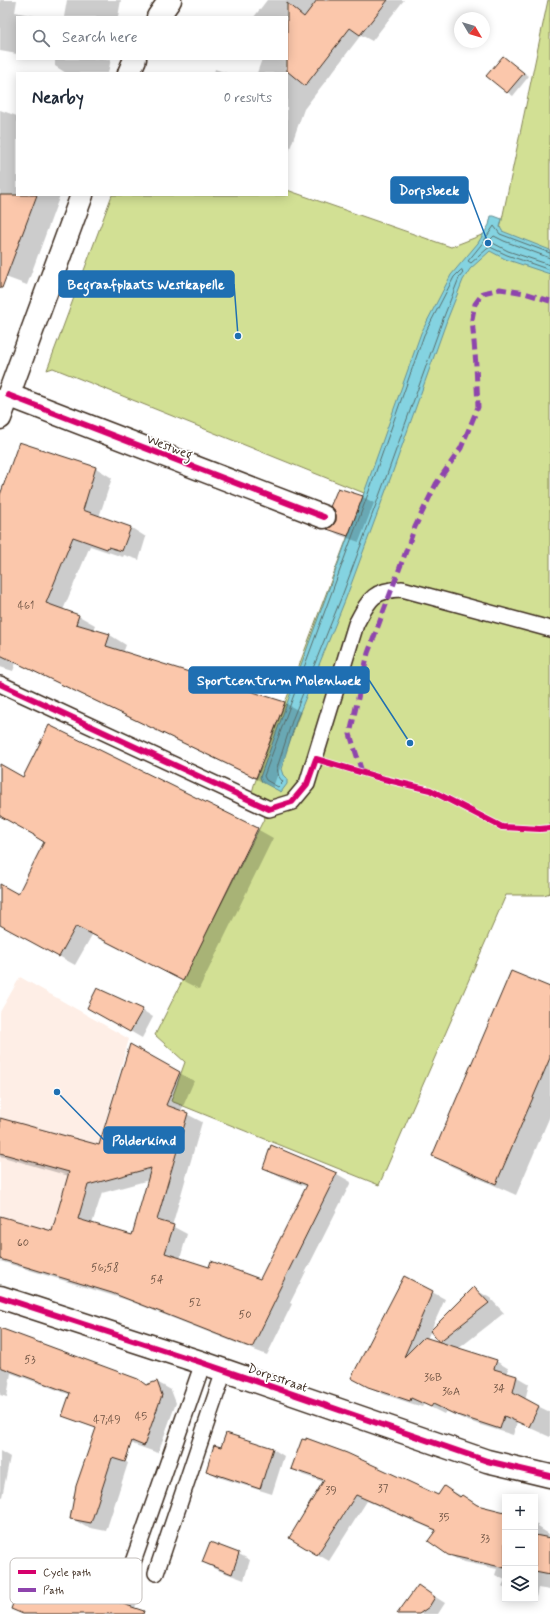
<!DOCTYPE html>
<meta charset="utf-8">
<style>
body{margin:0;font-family:Mynerve,sans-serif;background:#f6f6f7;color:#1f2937}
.controls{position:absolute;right:12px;bottom:12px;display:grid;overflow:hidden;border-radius:0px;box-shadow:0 2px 10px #0003}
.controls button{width:36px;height:36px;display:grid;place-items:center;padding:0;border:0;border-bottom:1px solid #e0e1e3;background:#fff;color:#1f2937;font:20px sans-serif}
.compass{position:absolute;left:454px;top:12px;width:36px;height:36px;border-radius:50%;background:#fff;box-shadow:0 2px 10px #0003;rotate:128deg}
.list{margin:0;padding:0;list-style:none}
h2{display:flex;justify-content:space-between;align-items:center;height:52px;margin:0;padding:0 16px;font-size:17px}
h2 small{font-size:13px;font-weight:400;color:#747a83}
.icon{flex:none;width:22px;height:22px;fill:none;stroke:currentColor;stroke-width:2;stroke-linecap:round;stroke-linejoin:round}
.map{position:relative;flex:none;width:550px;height:1614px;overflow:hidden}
.search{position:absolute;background:#fff;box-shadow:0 2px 10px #0003;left:16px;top:16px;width:272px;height:44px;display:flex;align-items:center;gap:10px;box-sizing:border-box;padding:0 14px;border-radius:0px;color:#747a83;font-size:15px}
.panel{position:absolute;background:#fff;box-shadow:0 2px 10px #0003;left:16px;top:72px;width:272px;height:124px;border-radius:0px}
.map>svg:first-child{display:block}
</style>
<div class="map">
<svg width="550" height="1614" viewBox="0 0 550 1614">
<rect width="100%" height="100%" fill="#fff"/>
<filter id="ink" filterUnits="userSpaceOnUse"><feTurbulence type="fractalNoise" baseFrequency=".025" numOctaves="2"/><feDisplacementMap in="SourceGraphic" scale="8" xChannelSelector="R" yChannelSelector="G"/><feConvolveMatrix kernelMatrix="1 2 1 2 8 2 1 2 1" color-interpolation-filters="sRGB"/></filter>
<g filter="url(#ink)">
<path fill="#feeee6" d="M20,977l109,62 -63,219 -17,-28 -44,-12 -5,16v-222z"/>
<path fill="#d2e094" stroke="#868559" d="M548,0h2v893l-6,2h-38l-127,290 -208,-84 14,-39 -30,-27 114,-226 -19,-9 4,-15 110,-292 -311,-125 -6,2 65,-175h175v-5l164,57 41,-16 8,-2z"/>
<path fill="#84d3e1" stroke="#678f93" d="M491,216h3l8,3 -2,8 2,4 48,19v24l-45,-15 -15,-8 -20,18 -7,11 -16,40 -55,154 -46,124 -49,121 -16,50 2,6 4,4v5l-6,8 -19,-10 -2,-5 104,-284 57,-160 30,-58 27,-32 11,-18z"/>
<g fill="#0003" fill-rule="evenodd">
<path d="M0,0h17l-2,12 25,5h-23v37l-17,-3z"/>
<path d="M67,0h54l-3,17h-54z"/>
<path d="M267,0h137l-32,41 -11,-6 -57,74 -17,48v-84h-30l5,-14h25v-42h-33z"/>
<path d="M503,57l26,19 -16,20 -6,-4z"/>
<path d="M47,59h64l-3,14h-42l-11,-7v-6z"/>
<path d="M215,69l12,4h-13z"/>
<path d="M0,110l17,6v79h43l-33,90 -27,-10z"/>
<path d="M20,444l76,24 16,10 -13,39 31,10 16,10 -7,23 -15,-5 -1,2 -33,-11 -27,64 16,6 16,9 -2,5 17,5 16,10 -3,8 162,50 16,9 -28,75 -257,-124 -3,8 -13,-4v-170z"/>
<path d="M363,497l11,6 -15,39 -20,-7 -10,-6z"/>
<path d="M0,765l24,14 233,50 16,9 -74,151 -107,-54 -17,30 -75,-41v-39l18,10 28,-53 -46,-26z"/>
<path d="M550,988v128l-34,79 -63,-28 -20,-11z"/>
<path d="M88,1007l54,3 11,7 -11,21z"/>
<path d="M131,1046l63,35 -13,30 21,11 -30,104 15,8 -7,25 29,9 51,13 47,-94 -29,-11 -14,-8 7,-22 66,28 14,8 -61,121 2,1 -25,51 -140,-55 -127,-39v-44l52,15 17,-56 -69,-20v-37l99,28zM149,1180l-17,57 -40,-13 10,-31z"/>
<path d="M474,1289l16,9 14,15 -46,36 38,12 13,8 -2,5 10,3 12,7 -4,16 25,12v25l-33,-15 -4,13 -45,-14 -22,-10 -2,3 -20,-10 -2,3 -39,-13 -18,-9 67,-93 13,7 -18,40 17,5 -4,-3z"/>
<path d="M0,1329l138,51 10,6 9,-4 14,8 5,13 -18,50 -23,-8 -14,-8 -50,-42 -60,-22 -4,24 -7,-2z"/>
<path d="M227,1434l46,15 11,7 -12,38 -54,-17 -11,-7 15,-21z"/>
<path d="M0,1451l10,6 -8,40 -2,-1z"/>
<path d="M113,1455l15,8 -22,68 -20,-4 -15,-9z"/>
<path d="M292,1469l146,27 7,-9 35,19 25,7v75l-3,-2 3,-6 -10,-5 2,-6 -37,-8 -12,-7 -12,-23 -69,-30 -38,60 -12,-7 7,-72 -21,-7z"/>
<path d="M535,1523l3,2v2l11,7 -1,5h2v51l-12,-2 -2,9h-1z"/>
<path d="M239,1554l11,6 -6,20 -29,-11 -12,-7z"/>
<path d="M128,1579l14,8 -9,27h-110l-11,-6 22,-14 63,1z"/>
<path d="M418,1586l27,17 -7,11h-26z"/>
</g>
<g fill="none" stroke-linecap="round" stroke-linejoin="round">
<g stroke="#586e6c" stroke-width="1">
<path d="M550,253l-50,-19 -6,-8 -13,19 -13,16 3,2 16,-14 3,-2 17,8 43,15"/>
<path d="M550,258l-46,-17 -10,-5 -4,4 1,2 17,9 42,14"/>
<path d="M462,270l1,3 -4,5 -16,41 -55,153 -46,124 -49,122 -16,50 2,9 4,5 -5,5 -12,-7 -2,-4 104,-282 56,-159 30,-58 6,-6z"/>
</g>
</g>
<g fill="#fbc7ab" stroke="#3b2a1e" fill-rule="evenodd">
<path d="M317,0h71l-28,35 -10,-7 -45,58 -18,-15v-68l17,14z"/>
<path d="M503,56l21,17 -17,20 -21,-17z"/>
<path d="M0,195h37l-35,93h-2z"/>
<path d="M19,442l77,25 -13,43 48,17 -9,24 -14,-4 -1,2 -34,-12 -27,66 33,12 -3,9 34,10 -4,12 179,56 -29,76 -256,-123v-160z"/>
<path d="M338,488l25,8 -15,40 -21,-7 5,-3 4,-5v-6l-2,-6 -4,-2z"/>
<path d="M49,725l209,103 -75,153 -107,-55 -17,31 -59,-32v-41l18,10 26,-52 -10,-6v-1l-34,-19v-52l23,13z"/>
<path d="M511,971l39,16v71l-54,126 -64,-28z"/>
<path d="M97,988l46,21 -13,23 -43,-24z"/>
<path d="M130,1044l50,28 -14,33 22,8 -31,107 17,5 -9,28 44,14 2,-6 49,18 47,-94 -44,-17 8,-23 66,28 -60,121 1,1 -26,53 -140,-55 -112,-34v-43l52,15 17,-59 -69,-19v-35l99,27zM151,1168l-19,67 -54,-16 10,-34z"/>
<path d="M404,1276l29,15 -29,66 20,-20 73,23 -3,9 23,7 -4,16 26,14 -10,21 -25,-11 -4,13 -46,-15 -21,-10 -2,3 -20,-9 -1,3 -42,-14 -17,-9z"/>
<path d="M474,1287l15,16 -50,39 -9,-11z"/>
<path d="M0,1328l138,51 8,6 11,-4 5,14 -18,51 -12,-5 -7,21 -13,-4 -21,65 -21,-4 6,-33 20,-58 -34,-12 8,-23 -70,-26z"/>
<path d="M226,1433l47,15 -13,41 -54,-18 8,-26 7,2z"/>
<path d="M306,1438l41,15 91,42 6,-9 16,11 2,-2 15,10 28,7v56l-57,-13 -20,-14 8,-11 -80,-35 -39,60 -28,-17 35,-58 -33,-11 11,-30 4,1z"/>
<path d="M535,1535l15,3v37l-15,-3z"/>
<path d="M210,1542l29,11 -7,21 -30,-12z"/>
<path d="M104,1570l25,8 -9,25 24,8 -1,3h-120l-12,-5 8,-22 14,5 6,-18 57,20z"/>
<path d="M418,1585l17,12 -6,10 -10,7h-22z"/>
</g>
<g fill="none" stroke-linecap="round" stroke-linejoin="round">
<defs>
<g id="service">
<path d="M0,684l269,125 23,-7 15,-18 49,-160c13,-24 16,-34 46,-35l148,40"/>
<path d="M133,1562l70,-199"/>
<path d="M156,1573l68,-202"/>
</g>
<g id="minor">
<path d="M158,17l12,-17"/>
<path d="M129,73l6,-14"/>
<path d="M8,395l316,122"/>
<path d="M0,418l82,-223"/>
</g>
<path id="tertiary" d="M0,1297l203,66 284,98 63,15"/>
</defs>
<use href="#service" stroke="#3b2a1e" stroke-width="18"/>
<use href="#minor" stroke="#3b2a1e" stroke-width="25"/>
<use href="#tertiary" stroke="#3b2a1e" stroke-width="25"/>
<use href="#service" stroke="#fff" stroke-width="15"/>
<use href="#minor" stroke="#fff" stroke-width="22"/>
<use href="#tertiary" stroke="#fff" stroke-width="22"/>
<path stroke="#8e44ad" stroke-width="5" stroke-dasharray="10 5" stroke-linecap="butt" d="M362,772l-12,-38 18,-81 47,-126 21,-43 25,-36 17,-41 -2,-42 -4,-46 3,-15 8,-11 17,-4 25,4 25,8"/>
<defs>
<g id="cycleway">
<path d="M8,395l316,122"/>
<path d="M0,684l269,125 23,-7 15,-18 9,-25 68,20 46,11 72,37 38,2 10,-1"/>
<path d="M0,1297l203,66 284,98 63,15"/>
</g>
</defs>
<use href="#cycleway" stroke="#fff" stroke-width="8"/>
<use href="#cycleway" stroke="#d6006c" stroke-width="6"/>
</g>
</g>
<g text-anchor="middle" stroke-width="3.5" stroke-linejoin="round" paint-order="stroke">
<g font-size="11" fill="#6b5141">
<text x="26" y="609">461</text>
<text x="23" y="1246">60</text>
<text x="105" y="1271">56;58</text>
<text x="157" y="1283">54</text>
<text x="195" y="1306">52</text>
<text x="245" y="1318">50</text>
<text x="30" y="1363">53</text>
<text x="433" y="1381">36B</text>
<text x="499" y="1392">34</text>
<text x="451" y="1395">36A</text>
<text x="141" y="1420">45</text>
<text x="107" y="1423">47;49</text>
<text x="383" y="1492">37</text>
<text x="331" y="1494">39</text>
<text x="444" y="1521">35</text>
<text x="485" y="1542">33</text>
</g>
<g font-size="13" fill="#3b2a1e" stroke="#fff">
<text transform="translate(170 446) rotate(21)" y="5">Westweg</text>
<text transform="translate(278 1377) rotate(19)" y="5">Dorpsstraat</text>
</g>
</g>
<rect x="10" y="1558" width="132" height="46" rx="6" fill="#fff" stroke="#c4bfbc" stroke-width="1"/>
<rect x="18" y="1570" width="18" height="4" fill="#d6006c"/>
<rect x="18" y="1588" width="18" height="4" fill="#8e44ad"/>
<g font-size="11" fill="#3b2a1e">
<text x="43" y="1576">Cycle path</text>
<text x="43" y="1594">Path</text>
</g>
<path fill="none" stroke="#1f6fb2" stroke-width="1.5" d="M488 243L468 190M238 336L234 284M410 743L369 680M57 1092L104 1140"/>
<g fill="#1f6fb2" stroke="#fff" stroke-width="1.5">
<circle cx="488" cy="243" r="4"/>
<circle cx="238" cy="336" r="4"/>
<circle cx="410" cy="743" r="4"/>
<circle cx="57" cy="1092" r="4"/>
</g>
<g fill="#1f6fb2" stroke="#1f6fb2" stroke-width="1.5">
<rect x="391" y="177" width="77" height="26" rx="4"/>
<rect x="59" y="271" width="175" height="26" rx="4"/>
<rect x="189" y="667" width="180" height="26" rx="4"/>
<rect x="104" y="1127" width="80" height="26" rx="4"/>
</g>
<g font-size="14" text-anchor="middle" font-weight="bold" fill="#fff">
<text x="429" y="195">Dorpsbeek</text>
<text x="146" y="289">Begraafplaats Westkapelle</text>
<text x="279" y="685">Sportcentrum Molenhoek</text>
<text x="144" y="1145">Polderkind</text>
</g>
</svg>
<div class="controls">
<button>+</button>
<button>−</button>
<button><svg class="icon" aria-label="layers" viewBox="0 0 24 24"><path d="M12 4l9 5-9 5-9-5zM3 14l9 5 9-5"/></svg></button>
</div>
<svg class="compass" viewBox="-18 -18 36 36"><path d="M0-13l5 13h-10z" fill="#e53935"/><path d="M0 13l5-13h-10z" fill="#747a83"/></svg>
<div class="search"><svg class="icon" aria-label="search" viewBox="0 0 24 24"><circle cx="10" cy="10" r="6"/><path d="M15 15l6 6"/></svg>Search here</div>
<section class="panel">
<h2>Nearby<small>0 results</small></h2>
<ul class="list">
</ul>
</section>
</div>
